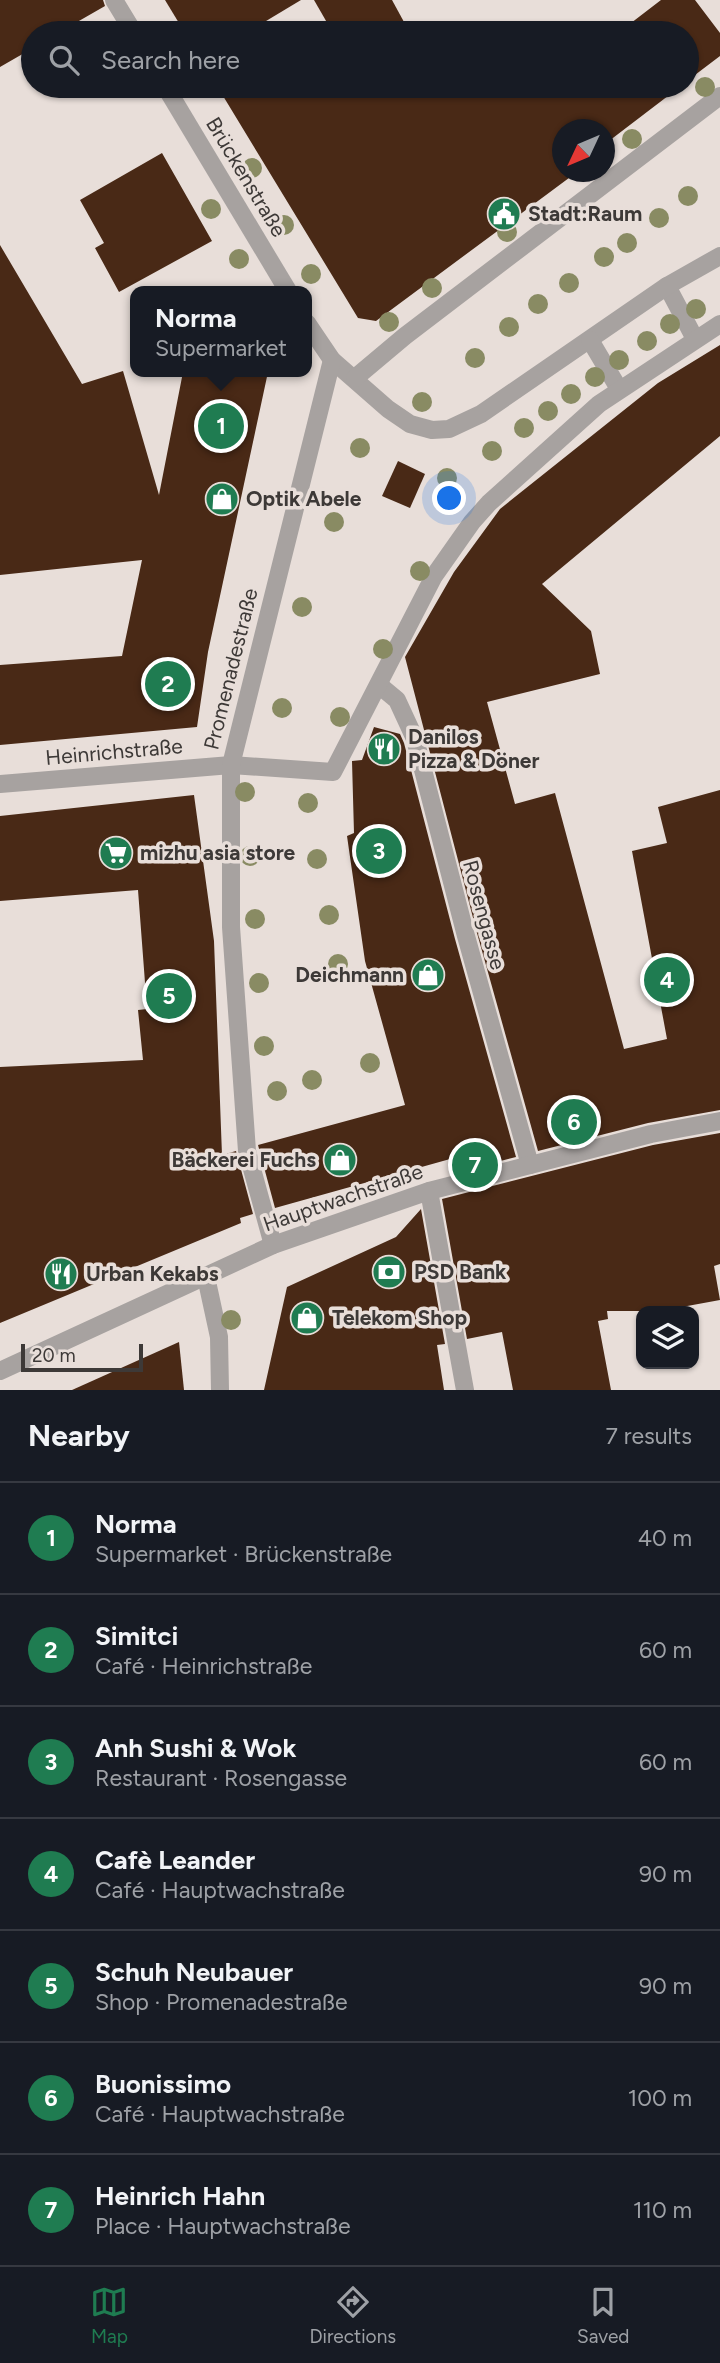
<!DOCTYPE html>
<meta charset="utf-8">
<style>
body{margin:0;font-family:Figtree,sans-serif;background:#242831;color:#f1f3f6}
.controls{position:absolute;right:21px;bottom:21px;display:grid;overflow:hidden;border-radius:14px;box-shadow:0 2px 5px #0004}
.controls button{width:63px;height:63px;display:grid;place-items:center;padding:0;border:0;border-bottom:2px solid #363941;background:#171b24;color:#f1f3f6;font:35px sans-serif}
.compass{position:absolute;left:552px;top:119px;width:63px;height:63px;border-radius:50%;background:#171b24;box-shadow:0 2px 5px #0004;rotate:226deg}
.scale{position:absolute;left:21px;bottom:18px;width:122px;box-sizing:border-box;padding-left:7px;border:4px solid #3d3937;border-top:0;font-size:19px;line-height:24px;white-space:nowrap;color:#3d3937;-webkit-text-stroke:5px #e8ded9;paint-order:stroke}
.you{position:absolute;left:450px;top:499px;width:24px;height:24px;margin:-18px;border:5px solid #fff;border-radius:50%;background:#1a73e8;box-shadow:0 0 0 10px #1a73e833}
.badge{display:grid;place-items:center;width:46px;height:46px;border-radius:50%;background:#1f7c51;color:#fff;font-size:23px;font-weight:700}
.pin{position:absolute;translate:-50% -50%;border:4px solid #fff;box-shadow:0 2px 7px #0006}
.popup{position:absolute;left:130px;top:286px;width:182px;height:91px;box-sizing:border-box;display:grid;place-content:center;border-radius:14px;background:#171b24;filter:drop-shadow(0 2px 5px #0005);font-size:23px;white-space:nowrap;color:#9ea1a6}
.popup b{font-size:26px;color:#f1f3f6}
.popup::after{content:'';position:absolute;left:50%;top:100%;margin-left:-14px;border:14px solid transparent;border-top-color:#171b24}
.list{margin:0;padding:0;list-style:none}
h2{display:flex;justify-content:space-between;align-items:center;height:91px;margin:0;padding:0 28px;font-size:30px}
h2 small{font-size:23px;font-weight:400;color:#9ea1a6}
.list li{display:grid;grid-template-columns:46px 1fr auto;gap:21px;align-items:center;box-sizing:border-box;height:112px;padding:0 28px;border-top:2px solid #363941}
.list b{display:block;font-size:26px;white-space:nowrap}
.list p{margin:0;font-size:23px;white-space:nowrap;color:#9ea1a6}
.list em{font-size:23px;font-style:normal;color:#9ea1a6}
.icon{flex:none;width:38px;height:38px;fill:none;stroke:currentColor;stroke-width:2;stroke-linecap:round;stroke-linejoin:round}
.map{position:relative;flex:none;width:720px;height:1390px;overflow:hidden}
.search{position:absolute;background:#171b24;box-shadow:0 2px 5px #0004;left:21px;right:21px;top:21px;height:77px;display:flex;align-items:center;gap:18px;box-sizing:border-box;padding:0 24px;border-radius:38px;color:#9ea1a6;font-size:26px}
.sheet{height:875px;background:#171b24}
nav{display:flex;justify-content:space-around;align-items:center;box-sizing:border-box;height:98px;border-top:2px solid #363941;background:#171b24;font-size:19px;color:#9ea1a6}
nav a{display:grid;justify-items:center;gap:4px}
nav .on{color:#1f7c51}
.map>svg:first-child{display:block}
</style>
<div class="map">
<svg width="720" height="1390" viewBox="0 0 720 1390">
<rect width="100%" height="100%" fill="#e8ded9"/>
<g fill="#492916">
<path d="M0,0h103l2,6 -47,27h-25v15l-33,19z"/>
<path d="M165,0h136l-55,33h-61z"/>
<path d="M314,0h78l18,33h-77z"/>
<path d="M661,0h34l25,33v23l-33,25v-48h-69z"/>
<path d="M217,86h464l-76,58v-14h-42v42h14l-201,149 -18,-3z"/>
<path d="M162,153l50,88 -93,51 -24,-44 9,-5 -24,-43z"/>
<path d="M0,245l82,139 41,-13 36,124 24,-123h85l-60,280 -11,75 -197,18v-80l122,-9 20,-96 -142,15z"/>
<path d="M720,345v91l-178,148 49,47 9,43 -113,28 28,102 40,-11 69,256 43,-10 -35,-188 35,-8 -9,-36 62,-17v320l-72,13 -110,28 -61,-218 -72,-276 49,-85 46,-63 158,-126z"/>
<path d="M398,461l27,13 -15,34 -28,-12z"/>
<path d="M374,727l26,7 4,9 51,196 61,218 -65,17 17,-20 -193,54 -17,-63 147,-40 -40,-144 -18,-125 7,-3 -2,-72 10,-1z"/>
<path d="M194,795l20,146 8,214 14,-4 17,63 -13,4 1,5 -241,100v-256l143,-7 -5,-50 9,-1 -9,-119 -138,11v-85z"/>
<path d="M720,1133v131l-6,2 6,34 -60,11h-53l1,8 -10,2 13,69h-98l-11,-58 -35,7 -25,-140 211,-54z"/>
<path d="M421,1209l24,135 -8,1 7,45h-180l23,-103 109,-50z"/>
<path d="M179,1342l5,48h-112z"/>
</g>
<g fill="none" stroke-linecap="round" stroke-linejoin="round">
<g stroke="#a7a2a0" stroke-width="18">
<path d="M114,0l20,33"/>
<path d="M165,86l123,205"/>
<path d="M667,286l28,53"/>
<path d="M307,323l25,37 56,49 22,15 22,6 17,-1 32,-15 186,-128 53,-30"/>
<path d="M590,340l29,49"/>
<path d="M355,378l50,-42 315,-240"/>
<path d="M379,685l18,15 18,39 51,197 64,229"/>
<path d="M0,784l231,-19 102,7 101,-196 38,-54 17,-19 110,-99 121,-80"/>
<path d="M429,1191l36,199"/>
<path d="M273,1245l-26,-94 -16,-224v-162l101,-405"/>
<path d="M206,1277l13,60 1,53"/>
<path d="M0,1371l273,-126 156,-54 222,-57 69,-13"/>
</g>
</g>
<g fill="#898b63">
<circle cx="705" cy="87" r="10"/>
<circle cx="632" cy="139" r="10"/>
<circle cx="252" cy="168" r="10"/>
<circle cx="688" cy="196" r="10"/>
<circle cx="211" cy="209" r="10"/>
<circle cx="659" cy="218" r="10"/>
<circle cx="284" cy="225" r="10"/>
<circle cx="507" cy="232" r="10"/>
<circle cx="627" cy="243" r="10"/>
<circle cx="604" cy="257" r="10"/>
<circle cx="239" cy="259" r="10"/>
<circle cx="311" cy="274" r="10"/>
<circle cx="569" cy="283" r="10"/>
<circle cx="432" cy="288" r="10"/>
<circle cx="538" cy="304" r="10"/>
<circle cx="696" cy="309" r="10"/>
<circle cx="389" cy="322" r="10"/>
<circle cx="670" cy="324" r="10"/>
<circle cx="509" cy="327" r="10"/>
<circle cx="647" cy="341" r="10"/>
<circle cx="475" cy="358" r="10"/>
<circle cx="619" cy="360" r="10"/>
<circle cx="595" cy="377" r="10"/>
<circle cx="571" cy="394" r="10"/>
<circle cx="422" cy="402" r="10"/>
<circle cx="548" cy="411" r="10"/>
<circle cx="524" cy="428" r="10"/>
<circle cx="360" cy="448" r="10"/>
<circle cx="492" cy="451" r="10"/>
<circle cx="447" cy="478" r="10"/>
<circle cx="334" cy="522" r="10"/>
<circle cx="420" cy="571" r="10"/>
<circle cx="302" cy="607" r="10"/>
<circle cx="383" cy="649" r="10"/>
<circle cx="282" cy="708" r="10"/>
<circle cx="340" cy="717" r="10"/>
<circle cx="245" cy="792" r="10"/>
<circle cx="308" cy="803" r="10"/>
<circle cx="250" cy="856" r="10"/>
<circle cx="317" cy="859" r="10"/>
<circle cx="329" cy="915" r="10"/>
<circle cx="255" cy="919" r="10"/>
<circle cx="338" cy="964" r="10"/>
<circle cx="259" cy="983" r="10"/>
<circle cx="264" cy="1046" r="10"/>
<circle cx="370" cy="1063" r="10"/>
<circle cx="312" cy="1080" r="10"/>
<circle cx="277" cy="1091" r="10"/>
<circle cx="231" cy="1320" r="10"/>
</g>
<defs>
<symbol id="civic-disc" viewBox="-11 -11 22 22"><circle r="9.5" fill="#1f7c51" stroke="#e8ded9"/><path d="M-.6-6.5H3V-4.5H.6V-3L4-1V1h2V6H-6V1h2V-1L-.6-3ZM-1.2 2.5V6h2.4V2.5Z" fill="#fff"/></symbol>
<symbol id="shop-disc" viewBox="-11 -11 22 22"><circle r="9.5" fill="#1f7c51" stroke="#e8ded9"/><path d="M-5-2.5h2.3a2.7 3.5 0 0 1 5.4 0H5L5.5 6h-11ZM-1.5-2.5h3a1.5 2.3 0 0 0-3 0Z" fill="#fff"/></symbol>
<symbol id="restaurant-disc" viewBox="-11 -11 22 22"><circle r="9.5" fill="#1f7c51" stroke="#e8ded9"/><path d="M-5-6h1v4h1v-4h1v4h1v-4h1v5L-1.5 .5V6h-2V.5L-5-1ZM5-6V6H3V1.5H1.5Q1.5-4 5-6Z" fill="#fff"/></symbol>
<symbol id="supermarket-disc" viewBox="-11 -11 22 22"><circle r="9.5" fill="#1f7c51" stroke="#e8ded9"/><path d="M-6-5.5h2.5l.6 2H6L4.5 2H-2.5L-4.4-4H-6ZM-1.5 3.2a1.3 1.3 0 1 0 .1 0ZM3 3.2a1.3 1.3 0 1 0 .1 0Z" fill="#fff"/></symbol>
<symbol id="bank-disc" viewBox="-11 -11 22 22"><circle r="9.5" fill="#1f7c51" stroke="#e8ded9"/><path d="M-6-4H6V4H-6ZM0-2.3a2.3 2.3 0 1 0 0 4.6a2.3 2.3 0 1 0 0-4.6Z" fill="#fff"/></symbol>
</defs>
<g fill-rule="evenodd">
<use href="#civic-disc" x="485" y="195" width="38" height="38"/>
<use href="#shop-disc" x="203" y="480" width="38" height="38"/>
<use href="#restaurant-disc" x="365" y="730" width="38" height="38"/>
<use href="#supermarket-disc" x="97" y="834" width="38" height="38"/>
<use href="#shop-disc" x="409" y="956" width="38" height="38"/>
<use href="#shop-disc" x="321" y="1141" width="38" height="38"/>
<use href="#bank-disc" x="370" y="1253" width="38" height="38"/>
<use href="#restaurant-disc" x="42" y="1255" width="38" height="38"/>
<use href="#shop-disc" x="288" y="1299" width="38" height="38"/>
</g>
<g text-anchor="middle" stroke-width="7" stroke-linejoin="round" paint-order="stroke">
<g font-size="21" fill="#3d3937" stroke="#e8ded9">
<text transform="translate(246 177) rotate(59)" y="7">Brückenstraße</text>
<text transform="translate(231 669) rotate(-76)" y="7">Promenadestraße</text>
<text transform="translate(114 752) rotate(-5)" y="7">Heinrichstraße</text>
<text transform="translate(484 915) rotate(75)" y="7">Rosengasse</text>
<text transform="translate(343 1198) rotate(-19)" y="7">Hauptwachstraße</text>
</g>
<g font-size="21" font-weight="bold" fill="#3d3937" stroke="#e8ded9" text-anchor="start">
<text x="528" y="221">Stadt:Raum</text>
<text x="246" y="506">Optik Abele</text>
<text x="408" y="744">Danilos<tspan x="408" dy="24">Pizza &amp; Döner</tspan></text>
<text x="140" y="860">mizhu asia store</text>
<text x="404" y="982" text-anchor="end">Deichmann</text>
<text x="316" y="1167" text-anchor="end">Bäckerei Fuchs</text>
<text x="414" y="1279">PSD Bank</text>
<text x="86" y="1281">Urban Kekabs</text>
<text x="332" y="1325">Telekom Shop</text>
</g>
</g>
</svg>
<div class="controls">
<button><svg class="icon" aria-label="layers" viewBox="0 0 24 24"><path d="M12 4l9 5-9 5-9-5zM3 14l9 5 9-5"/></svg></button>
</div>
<svg class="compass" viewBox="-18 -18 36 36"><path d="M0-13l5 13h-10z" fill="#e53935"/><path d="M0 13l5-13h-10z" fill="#9ea1a6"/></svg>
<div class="scale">20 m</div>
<div class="you"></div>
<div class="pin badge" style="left:221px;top:426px">1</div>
<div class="popup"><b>Norma</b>Supermarket</div>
<div class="pin badge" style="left:168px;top:684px">2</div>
<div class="pin badge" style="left:379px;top:851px">3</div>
<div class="pin badge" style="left:667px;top:980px">4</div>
<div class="pin badge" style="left:169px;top:996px">5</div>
<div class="pin badge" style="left:574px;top:1122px">6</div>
<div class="pin badge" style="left:475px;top:1165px">7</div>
<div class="search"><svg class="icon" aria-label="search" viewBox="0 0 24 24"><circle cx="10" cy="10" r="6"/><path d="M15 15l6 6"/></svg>Search here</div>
</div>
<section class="sheet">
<h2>Nearby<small>7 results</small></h2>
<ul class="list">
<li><span class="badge">1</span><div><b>Norma</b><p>Supermarket · Brückenstraße</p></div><em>40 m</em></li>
<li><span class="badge">2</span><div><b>Simitci</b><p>Café · Heinrichstraße</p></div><em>60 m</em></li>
<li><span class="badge">3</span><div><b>Anh Sushi &amp; Wok</b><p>Restaurant · Rosengasse</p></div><em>60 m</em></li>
<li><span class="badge">4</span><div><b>Cafè Leander</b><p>Café · Hauptwachstraße</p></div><em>90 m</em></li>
<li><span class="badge">5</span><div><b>Schuh Neubauer</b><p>Shop · Promenadestraße</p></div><em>90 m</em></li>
<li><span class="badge">6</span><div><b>Buonissimo</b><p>Café · Hauptwachstraße</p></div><em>100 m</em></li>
<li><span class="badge">7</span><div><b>Heinrich Hahn</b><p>Place · Hauptwachstraße</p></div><em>110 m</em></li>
</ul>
</section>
<nav>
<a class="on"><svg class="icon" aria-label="map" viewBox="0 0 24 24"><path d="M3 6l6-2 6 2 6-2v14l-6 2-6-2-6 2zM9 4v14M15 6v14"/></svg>Map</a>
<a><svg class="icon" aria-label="directions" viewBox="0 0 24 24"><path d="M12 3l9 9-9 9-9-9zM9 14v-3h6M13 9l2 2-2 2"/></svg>Directions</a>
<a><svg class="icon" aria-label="saved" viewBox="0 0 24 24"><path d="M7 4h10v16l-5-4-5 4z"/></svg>Saved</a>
</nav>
